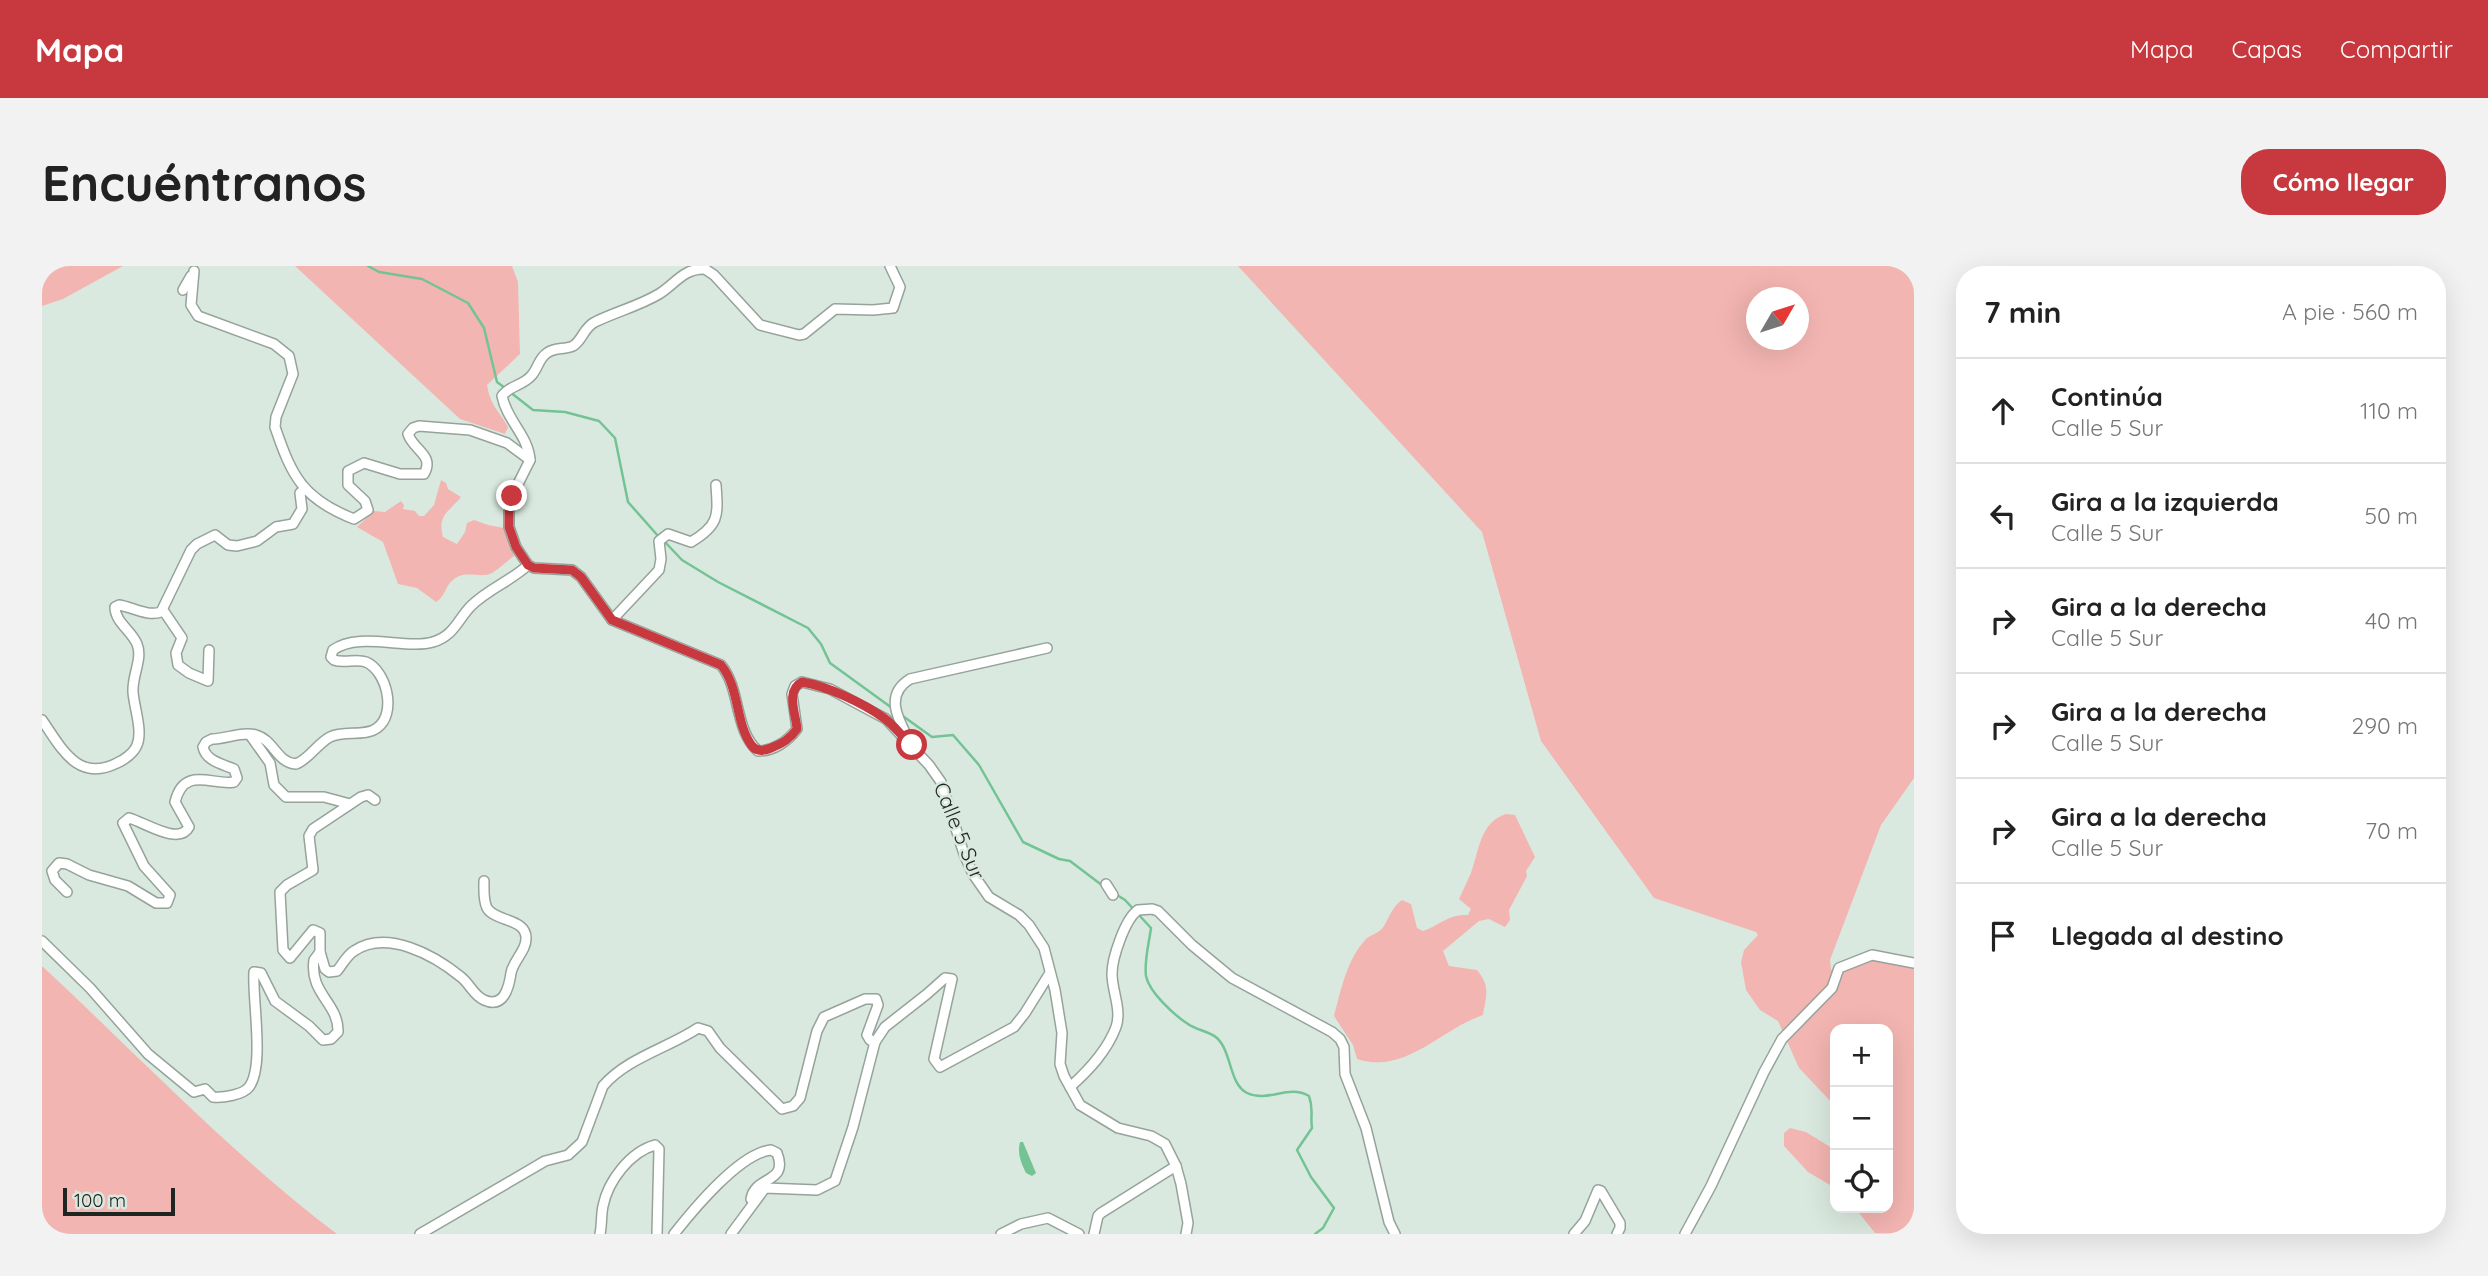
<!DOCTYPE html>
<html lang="es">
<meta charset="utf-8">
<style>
body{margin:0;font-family:Quicksand,sans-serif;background:#f2f2f2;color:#222}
.controls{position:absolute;right:21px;bottom:21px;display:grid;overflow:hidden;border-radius:14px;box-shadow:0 7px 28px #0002}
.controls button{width:63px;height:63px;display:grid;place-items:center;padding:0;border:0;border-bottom:2px solid #e0e0e0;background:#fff;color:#222;font:35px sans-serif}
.compass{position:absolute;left:1704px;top:21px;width:63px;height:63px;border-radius:50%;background:#fff;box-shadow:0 7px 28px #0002;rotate:51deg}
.scale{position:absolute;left:21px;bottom:18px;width:112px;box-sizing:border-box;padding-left:7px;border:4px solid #1f2521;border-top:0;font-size:19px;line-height:24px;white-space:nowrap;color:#1f2521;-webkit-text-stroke:5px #dae9df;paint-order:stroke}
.stop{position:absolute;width:21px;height:21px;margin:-16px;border:5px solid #c8393f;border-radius:50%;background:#fff}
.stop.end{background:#c8393f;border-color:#fff;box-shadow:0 2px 7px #0008}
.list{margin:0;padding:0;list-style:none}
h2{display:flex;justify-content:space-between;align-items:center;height:91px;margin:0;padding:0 28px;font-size:30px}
h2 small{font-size:23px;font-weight:400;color:#767676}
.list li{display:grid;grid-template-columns:46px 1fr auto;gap:21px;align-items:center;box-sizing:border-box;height:105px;padding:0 28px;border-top:2px solid #e0e0e0}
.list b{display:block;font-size:26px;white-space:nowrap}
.list p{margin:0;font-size:23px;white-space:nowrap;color:#767676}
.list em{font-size:23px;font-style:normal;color:#767676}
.icon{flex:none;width:38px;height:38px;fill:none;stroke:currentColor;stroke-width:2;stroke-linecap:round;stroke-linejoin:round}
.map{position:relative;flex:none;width:1872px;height:968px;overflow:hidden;border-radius:28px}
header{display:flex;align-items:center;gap:42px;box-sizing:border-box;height:98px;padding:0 35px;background:#c8393f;color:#fff}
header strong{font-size:33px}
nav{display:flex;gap:38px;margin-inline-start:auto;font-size:24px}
.intro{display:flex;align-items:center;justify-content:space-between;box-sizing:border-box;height:168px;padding:0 42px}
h1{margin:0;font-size:49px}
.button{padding:18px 32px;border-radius:28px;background:#c8393f;color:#fff;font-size:24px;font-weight:700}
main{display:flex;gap:42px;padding:0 42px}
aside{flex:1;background:#fff;border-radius:28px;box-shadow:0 7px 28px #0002}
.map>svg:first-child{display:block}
</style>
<header>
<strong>Mapa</strong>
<nav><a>Mapa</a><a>Capas</a><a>Compartir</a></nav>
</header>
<div class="intro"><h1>Encuéntranos</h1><a class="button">Cómo llegar</a></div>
<main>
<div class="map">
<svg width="1872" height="968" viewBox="0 0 1872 968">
<rect width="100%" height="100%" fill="#dae9df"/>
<g fill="#f3b5b1" fill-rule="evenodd">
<path d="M0,0h81l-60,33 -21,7z"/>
<path d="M253,0h217l6,16 2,72 -33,31c4,22 11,24 21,42l-3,7 -45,-15z"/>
<path d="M1196,0h676v512l-33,47 -51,135 1,10 19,-2 21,-8 43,9v265l-39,-1 -20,-25h33v-179h-53v77l-36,-38 -21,-47 -18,-11 -14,-20 -5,-28 3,-12 14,-15 -2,-3 -102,-34 -113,-157 -59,-209zM1714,32h42v42h-42z"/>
<path d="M399,214l5,3 2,6 13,8c-12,15 -24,18 -18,40l14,7 8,-12 2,-9 7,-3 14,5 16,3 10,28c-9,6 -18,17 -28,19 -12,1 -23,-4 -33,5 -8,6 -8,17 -17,22l-19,-14 -19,-4 -15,-42 -26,-15 17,-16 11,1 16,-11 3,4 -1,4 12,2 4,5h5l10,-11z"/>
<path d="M1464,548l9,1 20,42 -9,14 1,5 -18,34 1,10 -5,7 -16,-8 -10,2 -36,30 6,15 28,4c14,17 9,26 6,45 -42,14 -78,60 -126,44l-4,-14 -19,-29c7,-26 13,-57 32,-77 6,-5 14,-6 18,-13 6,-10 8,-19 18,-26l9,4 6,24 6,3c17,-6 25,-17 45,-16l3,-6 -12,-10c4,-9 8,-17 12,-26 8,-22 9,-51 35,-59z"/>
<path d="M0,700c97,90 189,188 295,268h-295z"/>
<path d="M1748,862l16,4 29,18v38l-27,-16 -24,-26v-13z"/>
</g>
<path fill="#73c395" d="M978,876h3l13,31 -4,3 -6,-3c-5,-10 -9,-20 -6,-31z"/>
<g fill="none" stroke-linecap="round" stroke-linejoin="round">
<g stroke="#73c395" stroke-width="2.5">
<path d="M326,0l11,6 43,7 46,24 16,25 13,54 8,6"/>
<path d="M468,126l23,18 32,2 34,9 16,17 13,64 31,35"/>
<path d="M622,275l18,19 36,22 90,46 13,16 9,19 62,45"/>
<path d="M858,448l32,23 21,-2 26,30 44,77 36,17 11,2 33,25"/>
<path d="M1072,627l11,7 26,28c-2,15 -7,33 -5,48 3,16 28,39 42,48 8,6 21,7 29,14 15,14 12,46 30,55 21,10 41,-9 62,3 5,14 1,19 3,32l-15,22 14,27 23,31 -11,20 -8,6"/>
</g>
<defs>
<g id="minor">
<path d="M152,5l-3,34 7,11 76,28 15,12 4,18 -17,43 -1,10c17,50 28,72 79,92l14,-9 -3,-9 -17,-16v-14l16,-8 36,11h24c11,-19 -11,-24 -16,-40l5,-6 6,-2 51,4 37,13 23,17 -18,36 -3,16v15l7,20 12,18 6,3 38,2 9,7 31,43 109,45c20,24 13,65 37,86 16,0 30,-10 39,-22l-5,-35 3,-8 7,-4 28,7 56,30 43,46 12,17 23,72 9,20 16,23 30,18 10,10 15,23 11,42 7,43 -2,31 4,12 16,29 38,23 33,8 14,8 11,22 5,18 7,39 -2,11"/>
<path d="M141,24l8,-14"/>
<path d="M488,194c-2,-25 -23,-39 -28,-64 8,-11 21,-10 30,-21 6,-7 7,-17 15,-22 8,-6 17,-3 26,-7 9,-5 11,-19 22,-24 20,-10 44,-16 64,-28 16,-10 25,-26 46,-25l9,6 46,50 39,10 5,-1 31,-25 38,1 20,-2 7,-21 -10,-21"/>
<path d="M121,344l19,28 -6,15 2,12 11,8 19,8 1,-31"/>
<path d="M570,354l47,-50 2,-11 -2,-18 9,-7 23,8c29,-17 27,-27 25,-57"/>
<path d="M0,454c19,27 35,63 75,43 7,-3 17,-10 20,-18 6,-14 -3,-38 -4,-53 -1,-17 10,-33 4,-48 -6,-14 -22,-22 -22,-37l4,-2c13,2 29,12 42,7l30,-62 6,-6 18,-9 13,10 9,1 20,-5 19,-14 17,-3 9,-15 -2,-16 5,-4"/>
<path d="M208,469l20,28 4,22 12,12h38l26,7"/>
<path d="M867,474c-11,-21 -25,-45 1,-61l137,-31"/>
<path d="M1064,618l7,11"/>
<path d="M25,626l-12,-12 -3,-9 7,-8 8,1 22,11 39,11 28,17h11l3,-8 -26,-29 -21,-43 6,-5c15,4 50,28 60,9l-14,-25c9,-37 38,-16 59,-20l3,-4 -3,-9c-12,-5 -28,-8 -31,-22l3,-5 6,-3c13,0 32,-8 44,-4 18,5 21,28 40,29 13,-5 21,-20 34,-27 14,-7 35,0 47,-9 20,-14 10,-57 -11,-66 -10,-4 -21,2 -32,-2l-3,-3 2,-7c26,-19 73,0 100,-8 21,-6 25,-23 38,-36 17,-17 40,-25 57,-41"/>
<path d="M0,675l48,47 58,66 46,38 11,-3 8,8c9,1 30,-2 36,-10 16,-21 3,-88 5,-115l7,1 14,28 34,25 14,14 8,-1 7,-7c1,-29 -29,-38 -24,-72l6,-8 5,17 4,3 8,-1c5,-6 10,-16 17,-20 33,-22 80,4 107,26 9,7 12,18 23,23 20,9 25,-13 27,-27 2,-12 15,-22 15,-34 1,-21 -31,-17 -39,-31 -4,-8 -3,-19 -3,-27"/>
<path d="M278,686v-19l-7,-3 -23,28 -7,-8 -3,-58 7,-7 26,-15 -4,-34 4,-7 48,-32 7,-2 7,5"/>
<path d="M1028,821c19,-17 37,-36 46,-60 6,-17 -4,-36 -4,-53 0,-16 13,-55 26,-64l14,-1 6,2 34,34 40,33 100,54 8,7 4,8 1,27 21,54 23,94 6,12"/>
<path d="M378,968l125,-73 23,-6 14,-13 21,-56c24,-28 65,-38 95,-58l10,3 12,17 62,61 11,-3 7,-8 17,-67 7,-14 41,-18h11l2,6 -11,30 3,5 5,2"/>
<path d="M558,968c2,-9 1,-19 3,-28 5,-25 27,-54 52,-61l4,4 -2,85"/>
<path d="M632,968c19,-24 66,-81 97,-84l6,3c12,31 -22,22 -26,46l3,2"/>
<path d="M689,968l34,-46 52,2 18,-9 18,-54 22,-85 10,-15 42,-33 18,-16 7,1 -18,80 6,8 74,-40 11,-14 25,-40"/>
<path d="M959,968l20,-10 27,-6 31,16"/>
<path d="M1052,968l4,-18 3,-3 75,-47"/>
<path d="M1532,968l11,-13 13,-31 3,1 19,32v5l-3,6"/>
<path d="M1643,968l26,-48 53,-114 18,-33 50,-51 7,-20 33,-13 42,8"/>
</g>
</defs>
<use href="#minor" stroke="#95a39a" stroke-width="12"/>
<use href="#minor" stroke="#fff" stroke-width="9"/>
</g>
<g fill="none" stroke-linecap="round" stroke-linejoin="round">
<path stroke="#c8393f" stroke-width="9" d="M470,230l-3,16v15l7,20 12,18 6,3 38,2 9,7 31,43 109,45c19,23 14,58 31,81 5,6 12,5 19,2 12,-5 19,-9 26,-19 -1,-15 -12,-38 5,-47 25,4 61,21 82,36 10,7 18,19 28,27"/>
</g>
<g text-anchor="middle" stroke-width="5" stroke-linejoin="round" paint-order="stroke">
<g font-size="21" fill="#1f2521" stroke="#dae9df">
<text transform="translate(917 565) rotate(68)" y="7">Calle 5 Sur</text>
</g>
</g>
</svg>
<div class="controls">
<button>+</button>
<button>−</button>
<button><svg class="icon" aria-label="locate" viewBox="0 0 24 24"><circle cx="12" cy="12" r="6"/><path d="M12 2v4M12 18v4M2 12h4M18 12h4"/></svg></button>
</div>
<svg class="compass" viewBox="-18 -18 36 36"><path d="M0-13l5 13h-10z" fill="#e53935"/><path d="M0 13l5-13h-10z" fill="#767676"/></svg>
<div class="scale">100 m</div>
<div class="stop" style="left:870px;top:479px"></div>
<div class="stop end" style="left:470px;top:230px"></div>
</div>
<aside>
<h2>7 min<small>A pie · 560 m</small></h2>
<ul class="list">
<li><svg class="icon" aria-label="ahead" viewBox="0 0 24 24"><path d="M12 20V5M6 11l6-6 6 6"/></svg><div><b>Continúa</b><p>Calle 5 Sur</p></div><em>110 m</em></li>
<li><svg class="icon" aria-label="left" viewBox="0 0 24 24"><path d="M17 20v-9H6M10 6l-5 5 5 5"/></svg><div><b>Gira a la izquierda</b><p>Calle 5 Sur</p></div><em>50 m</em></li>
<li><svg class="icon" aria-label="right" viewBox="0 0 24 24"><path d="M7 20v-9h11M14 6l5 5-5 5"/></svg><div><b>Gira a la derecha</b><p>Calle 5 Sur</p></div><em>40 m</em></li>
<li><svg class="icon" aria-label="right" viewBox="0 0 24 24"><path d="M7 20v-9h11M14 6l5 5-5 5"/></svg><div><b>Gira a la derecha</b><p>Calle 5 Sur</p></div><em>290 m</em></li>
<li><svg class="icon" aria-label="right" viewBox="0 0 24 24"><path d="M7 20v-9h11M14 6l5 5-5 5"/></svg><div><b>Gira a la derecha</b><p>Calle 5 Sur</p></div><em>70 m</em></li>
<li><svg class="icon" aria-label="arrive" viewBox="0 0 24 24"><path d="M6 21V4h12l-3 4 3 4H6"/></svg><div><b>Llegada al destino</b></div></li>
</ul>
</aside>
</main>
